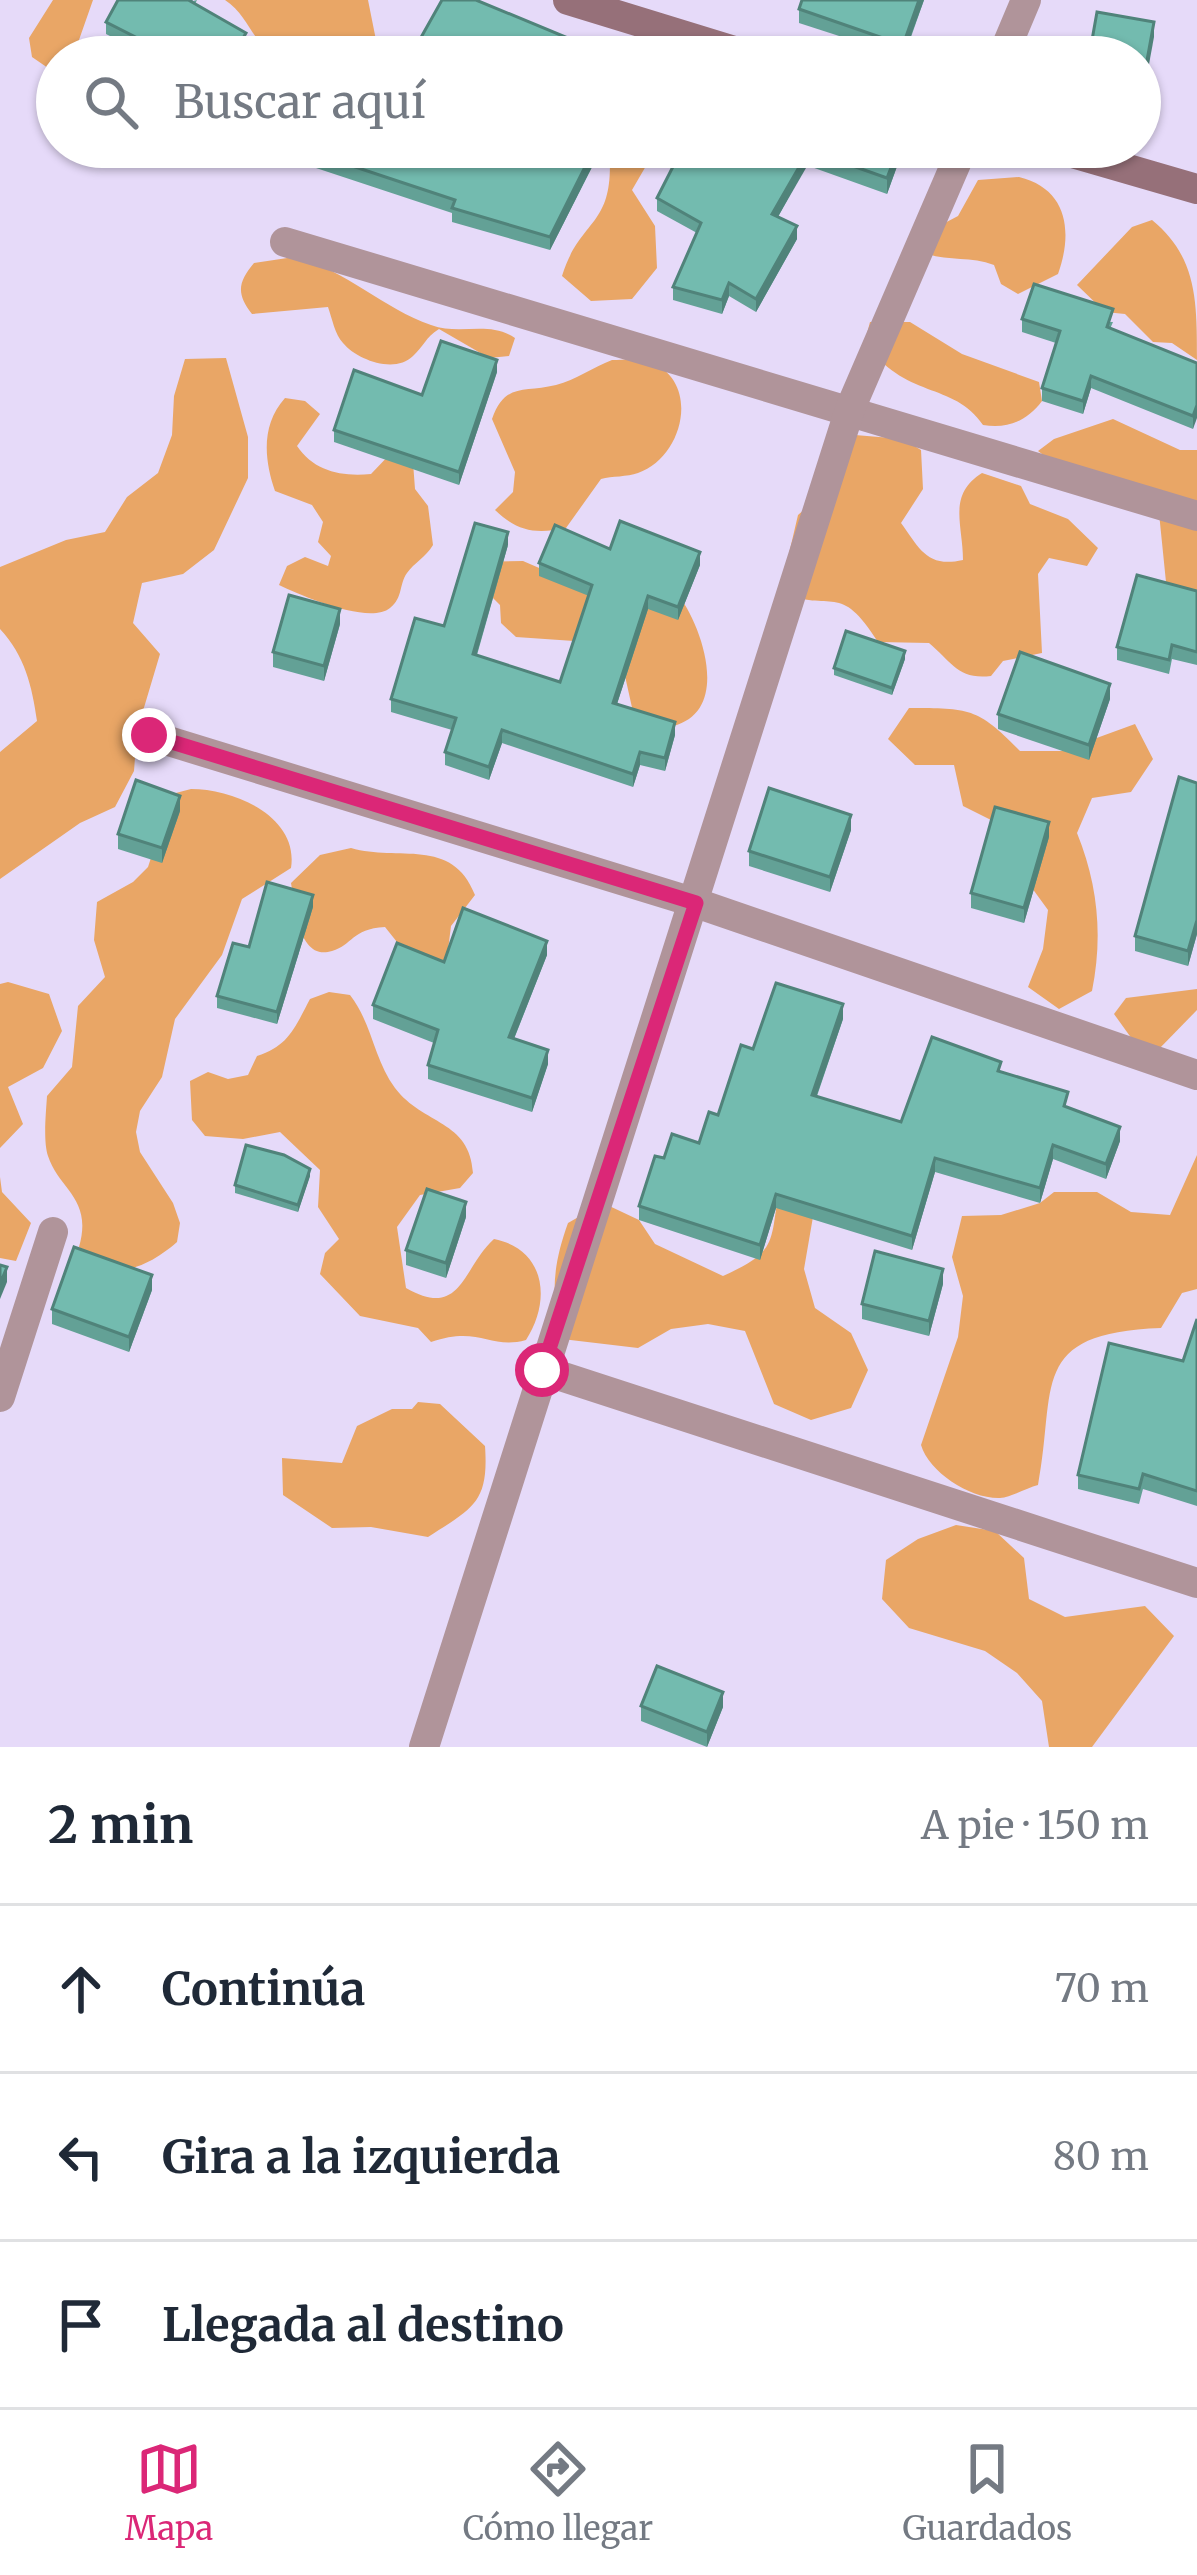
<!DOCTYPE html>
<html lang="es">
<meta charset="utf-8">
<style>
body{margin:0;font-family:Merriweather,serif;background:#f6f6f7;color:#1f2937}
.stop{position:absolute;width:36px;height:36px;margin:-27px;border:9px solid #db2777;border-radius:50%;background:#fff}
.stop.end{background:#db2777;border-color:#fff;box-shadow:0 3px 12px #0008}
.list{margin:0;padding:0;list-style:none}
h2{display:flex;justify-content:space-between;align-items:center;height:156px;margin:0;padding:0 48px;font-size:51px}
h2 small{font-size:39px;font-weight:400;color:#747a83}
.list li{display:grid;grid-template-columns:78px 1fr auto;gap:36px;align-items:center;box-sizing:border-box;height:168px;padding:0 48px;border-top:3px solid #e0e1e3}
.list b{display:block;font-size:45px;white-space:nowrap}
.list em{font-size:39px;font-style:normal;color:#747a83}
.icon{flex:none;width:66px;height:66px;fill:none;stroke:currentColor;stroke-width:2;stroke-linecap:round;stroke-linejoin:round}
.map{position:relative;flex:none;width:1197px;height:1747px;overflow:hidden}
.search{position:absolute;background:#fff;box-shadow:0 3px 9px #0004;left:36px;right:36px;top:36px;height:132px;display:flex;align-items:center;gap:30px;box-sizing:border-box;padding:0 42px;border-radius:66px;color:#747a83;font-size:45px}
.sheet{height:660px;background:#fff}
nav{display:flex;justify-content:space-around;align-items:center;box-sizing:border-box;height:168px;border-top:3px solid #e0e1e3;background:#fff;font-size:33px;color:#747a83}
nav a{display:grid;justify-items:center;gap:6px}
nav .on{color:#db2777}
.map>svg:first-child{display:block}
</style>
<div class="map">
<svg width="1197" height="1747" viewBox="0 0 1197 1747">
<rect width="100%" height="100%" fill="#e6daf9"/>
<g fill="#e9a666">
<path d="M53,0h40l-20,57h-16v9l-9,2 -16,-11 -3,-19z"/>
<path d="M225,0h143l9,45 -14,12c-28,0 -83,11 -102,-13 -13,-16 -18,-32 -36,-44z"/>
<path d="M609,147h48l-25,43 23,36 2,42 -25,31 -41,2 -29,-25c19,-61 54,-47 47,-129z"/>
<path d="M1019,177c49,12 54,55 39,97l-40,20 -17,-10 -7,-19c-26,-10 -51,-2 -76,-15l21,-24 19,-10 20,-36z"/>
<path d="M1152,220c45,37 45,80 45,140l-25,-17 -19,-1 -28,-28 -20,-2 -28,-27 55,-58z"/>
<path d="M294,257c53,13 90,52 137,68 30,11 57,-5 84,13l-6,18 -20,2 -50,-29c-14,9 -15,17 -26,27 -18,18 -56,4 -70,-13 -8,-8 -11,-25 -15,-36l-76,7c-16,-20 -14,-32 2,-51z"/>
<path d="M870,322h40l52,32 77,28 3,19c-15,20 -34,28 -59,24 -29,-44 -80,-25 -118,-84z"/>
<path d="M226,358l22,79v41l-34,72 -31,24 -41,9 -9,40 27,31 -23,77 -3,40 -19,36 -35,16 -80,56v-127l37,-31c-5,-35 -12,-65 -37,-92v-62l66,-27 39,-8 22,-35 31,-24 14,-38 2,-39 11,-37z"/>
<path d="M612,360c12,0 27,-2 38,2 52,20 33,96 -12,111 -11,4 -26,3 -37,6l-35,49c-30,6 -48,4 -71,-18l18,-18 2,-20 -23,-53c13,-37 32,-26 64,-34 20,-5 37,-18 56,-25z"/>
<path d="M285,398l20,3 15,13 -23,32c17,25 44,31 74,28l22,-23 19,-2 3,40 13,17 5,39c-7,12 -19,18 -26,28 -8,11 -4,25 -17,35 -21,17 -88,-12 -111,-23l8,-19 18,-9 23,9 3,-10 -13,-14 5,-20 -11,-17 -37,-14c-11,-32 -14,-66 10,-93z"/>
<path d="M1113,419l67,31h17v151l-31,-19 -8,-79 -104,-40 -16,-12 16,-12z"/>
<path d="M843,434l60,5 18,11 2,39 -22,34c19,26 26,45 62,37 0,-35 -16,-65 19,-87l39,13 9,18 38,15 30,29 -11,18 -38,-8 -11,16 4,79 -39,8 -12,15c-33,4 -39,-14 -62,-33l-51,-1c-39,-62 -45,-28 -98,-50l18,-77 16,-14z"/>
<path d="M523,561l37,16 116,15c25,30 57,119 -3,134 -11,2 -27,-3 -38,-5l-12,-54 -49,-26 -58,-4 -15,-14 -1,-18 -14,-14 -8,-29z"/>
<path d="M909,708c61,0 69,0 111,43h41l74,-27 18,35 -22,33 -39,6 -15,35c21,52 26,103 15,158l-33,18 -31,-22 15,-38 5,-39 -24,-33 5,-38 -66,-33 -9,-41h-39l-27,-26z"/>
<path d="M191,789c44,0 108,28 100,79l-49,31 -20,56 -47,64 -13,58 -22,34 -4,21 4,20 33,51 7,20 -3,19c-31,27 -69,43 -98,5 14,-49 -20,-57 -31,-91 -5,-15 -2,-43 -1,-60l25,-29 6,-61 27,-29 -11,-37 3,-38 36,-20 15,-15 24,-73z"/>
<path d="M351,848c47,14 101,-12 124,47l-24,31 -5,40 -37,-9 -24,-30c-34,2 -32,18 -53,24 -34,11 -37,-47 -41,-68l29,-28z"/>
<path d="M8,982l41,12 13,37 -19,37 -35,19 15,37 -23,24v-164z"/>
<path d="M1197,989v21l-40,41 -20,-5 -23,-32 12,-16z"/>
<path d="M329,992l21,3c22,28 24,65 45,93 28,37 75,32 78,85l-13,15 -40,7 -23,32 9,61c56,32 56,-20 88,-49 51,10 58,61 32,101 -36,10 -47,-15 -95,2l-13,-14 -58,-12 -40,-42 5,-21 14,-14 -21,-32 2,-37 -40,-38 -37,7 -38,-3 -13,-16 -2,-39 18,-9 20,7 20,-4 9,-19c32,-10 38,-29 53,-57z"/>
<path d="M1197,1155v134l-15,4 -21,35c-134,5 -104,59 -123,157 -11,3 -27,12 -38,13 -30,1 -71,-26 -79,-53l37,-108 5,-41 -11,-39 10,-41 39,-1 39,-12 14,-11h43l34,20 39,3z"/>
<path d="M0,1177l2,15 29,31 -15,38 -16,-3z"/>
<path d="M819,1182l-15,87 11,39 36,25 17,37 -17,38 -40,12 -37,-16 -29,-73 -37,-7 -37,5 -33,19 -76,-9c-12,-44 -9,-74 6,-116l35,-20 36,17 16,24 68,32c57,-26 46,-33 57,-90z"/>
<path d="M418,1402l22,2 45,42c4,57 -12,62 -57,91l-57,-10 -39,1 -49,-33 -1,-37 60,5 15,-37 35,-17h20z"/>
<path d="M956,1525l39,6 29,27 5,41 36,18 80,-11 29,30 -82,111h-43l-7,-46 -25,-28 -32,-22 -76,-23 -27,-29 4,-39 32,-21z"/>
</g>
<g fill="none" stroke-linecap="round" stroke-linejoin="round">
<g stroke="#b0949a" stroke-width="30">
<path d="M1002,57l24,-57"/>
<path d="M285,242l912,274"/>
<path d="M149,735l547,168 501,172"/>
<path d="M542,1370l655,213"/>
<path d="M0,1397l53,-165"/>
<path d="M424,1747l426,-1338 113,-262"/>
</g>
<g stroke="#967079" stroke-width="30">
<path d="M568,0l186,57"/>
<path d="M1052,147l145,42"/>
</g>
</g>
<g fill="#63a196">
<path d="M197,0l-2,4 51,41 -7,12h-88l-45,-23v-12z"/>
<path d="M802,0h122l-20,57 -105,-34v-14z"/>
<path d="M745,147h159l-17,47 -81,-29 -28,52 19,22 -41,73 -27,-16 -7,18 -49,-14v-13l24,-54 -40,-22v-13l79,-36z"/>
<path d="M313,153l279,14 -42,83 -98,-28v-9l-139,-46z"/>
<path d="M1022,319l91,3 -3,7 87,34 -4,66 -102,-41 -8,26 -41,-13v-13l14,-45 -34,-11z"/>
<path d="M497,372l-38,113 -125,-43v-12l88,-35z"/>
<path d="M508,545l-31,110 83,27 29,-86 -50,-20v-13l71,-14 90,16 -22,55 -30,-11 -31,95 58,31 -10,36 -25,-6 -7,22 -131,-44 -13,37 -44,-15v-13l7,-22 -61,-18v-13l53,-73z"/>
<path d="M1197,591v74l-25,-6 -3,15 -52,-14v-13z"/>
<path d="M340,624l-16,57 -51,-14v-15z"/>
<path d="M905,659l-13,36 -58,-20v-7z"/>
<path d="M1110,699l-21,61 -91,-31v-15z"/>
<path d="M1197,783v151l-9,32 -53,-15v-15z"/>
<path d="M180,811l-18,52 -44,-14v-15z"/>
<path d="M851,830l-21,62 -81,-26v-15z"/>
<path d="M1049,837l-25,86 -53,-15v-15z"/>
<path d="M313,907l-36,117 -60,-16v-12l32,-49z"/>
<path d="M547,955l-33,84 34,25 -16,48 -104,-33v-14l6,-22 -61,-24v-14l71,-43z"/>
<path d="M843,1019l-26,77 84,26 100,-50 67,36 52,33 -14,38 -53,-20 -13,44 -105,-31 -23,78 -136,-42 -16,52 -121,-40v-14l25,-48 35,-15 19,-28 35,-66z"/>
<path d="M310,1176l-12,36 -63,-19v-8z"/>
<path d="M466,1217l-20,61 -40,-13v-15z"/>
<path d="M943,1284l-14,52 -67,-17v-15z"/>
<path d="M152,1290l-23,62 -77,-28v-15z"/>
<path d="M1197,1319v187l-54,-17 -4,15 -61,-15v-14l105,-114z"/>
<path d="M641,1706l82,1 -16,40 -66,-26z"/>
</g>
<g fill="#50837a">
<path d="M919,0h5l-21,57v-12z"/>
<path d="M1154,22v15l-13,71v-15z"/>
<path d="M246,33v12l-7,12h-7z"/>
<path d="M899,147h5l-17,47v-16z"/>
<path d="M592,153v14l-42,83v-13z"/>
<path d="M806,155v13l-34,59v-13z"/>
<path d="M797,226v13l-41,73v-13z"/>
<path d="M729,283v13l-7,18v-14z"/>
<path d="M497,360v12l-38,113v-13z"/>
<path d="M1091,376v12l-8,26v-13z"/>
<path d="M1197,405v13l-4,11v-13z"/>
<path d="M508,532v13l-35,122v-13z"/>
<path d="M700,552v13l-22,55v-13z"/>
<path d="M648,596v13l-35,107v-13z"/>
<path d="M340,609v15l-16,57v-15z"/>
<path d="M905,651v8l-13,36v-7z"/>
<path d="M1110,684v15l-21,61v-15z"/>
<path d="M675,722v13l-10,36v-13z"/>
<path d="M502,730v13l-13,37v-13z"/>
<path d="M640,752v13l-7,22v-13z"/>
<path d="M180,796v15l-18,52v-15z"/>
<path d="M851,815v15l-21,62v-15z"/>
<path d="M1049,822v15l-25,86v-15z"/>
<path d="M313,895v12l-36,117v-12z"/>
<path d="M1197,920v14l-9,32v-15z"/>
<path d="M547,941v14l-38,96v-14z"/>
<path d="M843,1004v15l-31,90v-14z"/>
<path d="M548,1050v14l-16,48v-14z"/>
<path d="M1120,1127v14l-14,38v-15z"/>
<path d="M1053,1145v14l-13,44v-15z"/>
<path d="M935,1158v14l-23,78v-14z"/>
<path d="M310,1169v7l-12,36v-7z"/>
<path d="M776,1194v14l-16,52v-15z"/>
<path d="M466,1202v15l-20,61v-15z"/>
<path d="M7,1267v15l-7,17v-15z"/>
<path d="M943,1269v15l-14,52v-15z"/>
<path d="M152,1275v15l-23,62v-15z"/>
<path d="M723,1692v15l-16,40v-15z"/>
</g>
<g fill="#73bbaf" stroke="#50837a" stroke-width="3">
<path d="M118,0h73l-1,1 56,32 -14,24h-57l-69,-35z"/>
<path d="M442,0h34l116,48 -5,9h-177z"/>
<path d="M802,0h117l-16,45 -104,-36z"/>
<path d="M1097,12l57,10 -13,71 -1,-36h-51z"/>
<path d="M315,147h256l21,6 -42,84 -98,-29 3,-8 -142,-47z"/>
<path d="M683,147h26l27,15 9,-15h48l13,8 -34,59 25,12 -41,73 -27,-16 -7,17 -49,-13 28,-64 -44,-25z"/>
<path d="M799,147h100l-12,31z"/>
<path d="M1034,284l79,25 -6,18 90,36v42l-4,11 -102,-40 -8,25 -41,-13 18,-57 -38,-12z"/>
<path d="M441,341l56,19 -38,112 -125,-42 20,-60 68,25z"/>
<path d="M620,521l80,31 -22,55 -30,-11 -35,107 62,19 -10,36 -25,-6 -7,22 -131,-44 -13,37 -44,-15 11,-34 -65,-19 24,-81 29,8 31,-103 33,9 -35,122 87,28 32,-97 -53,-22 16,-38 55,24z"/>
<path d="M1137,575l60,16v61l-25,-7 -3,15 -52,-13z"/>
<path d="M289,595l51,14 -16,57 -51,-14z"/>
<path d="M846,631l59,20 -13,37 -58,-20z"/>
<path d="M1020,652l90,32 -21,61 -91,-31z"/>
<path d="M1179,777l18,6v137l-9,31 -53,-15z"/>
<path d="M136,780l44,16 -18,52 -44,-14z"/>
<path d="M769,788l82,27 -21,62 -81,-26z"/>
<path d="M995,807l54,15 -25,86 -53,-15z"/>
<path d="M267,882l46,13 -36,117 -60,-16 16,-53 16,4z"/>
<path d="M463,908l84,33 -38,96 39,13 -16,48 -104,-33 10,-35 -65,-25 24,-62 47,19z"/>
<path d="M776,983l67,21 -31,91 89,27 31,-85 69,25 -3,9 70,21 -4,14 56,21 -14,37 -53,-19 -13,43 -105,-30 -23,78 -136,-42 -16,51 -121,-39 16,-50 9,2 8,-24 27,9 10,-31 9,3 23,-70 12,4z"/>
<path d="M246,1145l38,10 26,14 -12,36 -63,-20z"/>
<path d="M427,1189l39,13 -20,61 -40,-13z"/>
<path d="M74,1247l78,28 -23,62 -77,-28z"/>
<path d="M875,1251l68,18 -14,52 -67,-17z"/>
<path d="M0,1265l7,2 -7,17z"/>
<path d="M1197,1319v172l-54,-17 -4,15 -61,-14 31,-132 74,18z"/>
<path d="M657,1666l66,26 -16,40 -66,-26z"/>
</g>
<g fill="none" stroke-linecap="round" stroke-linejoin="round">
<path stroke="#db2777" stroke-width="15" d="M149,735l547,168 -154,467"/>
</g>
</svg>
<div class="stop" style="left:542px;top:1370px"></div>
<div class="stop end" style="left:149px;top:735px"></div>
<div class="search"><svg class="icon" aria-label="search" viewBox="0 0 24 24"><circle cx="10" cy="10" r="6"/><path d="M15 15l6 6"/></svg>Buscar aquí</div>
</div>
<section class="sheet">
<h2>2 min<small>A pie · 150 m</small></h2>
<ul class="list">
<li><svg class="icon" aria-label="ahead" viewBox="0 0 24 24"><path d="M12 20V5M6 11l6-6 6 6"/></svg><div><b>Continúa</b></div><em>70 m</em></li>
<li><svg class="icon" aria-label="left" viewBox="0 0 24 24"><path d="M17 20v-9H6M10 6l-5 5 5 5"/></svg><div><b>Gira a la izquierda</b></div><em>80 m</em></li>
<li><svg class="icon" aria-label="arrive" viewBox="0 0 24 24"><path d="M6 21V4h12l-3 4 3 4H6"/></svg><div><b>Llegada al destino</b></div></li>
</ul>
</section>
<nav>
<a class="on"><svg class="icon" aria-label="map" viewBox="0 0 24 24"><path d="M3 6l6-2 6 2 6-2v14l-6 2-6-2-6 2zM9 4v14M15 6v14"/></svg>Mapa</a>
<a><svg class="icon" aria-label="directions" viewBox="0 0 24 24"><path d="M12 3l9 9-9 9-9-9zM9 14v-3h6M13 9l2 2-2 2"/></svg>Cómo llegar</a>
<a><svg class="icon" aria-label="saved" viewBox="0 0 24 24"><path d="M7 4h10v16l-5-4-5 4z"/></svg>Guardados</a>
</nav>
